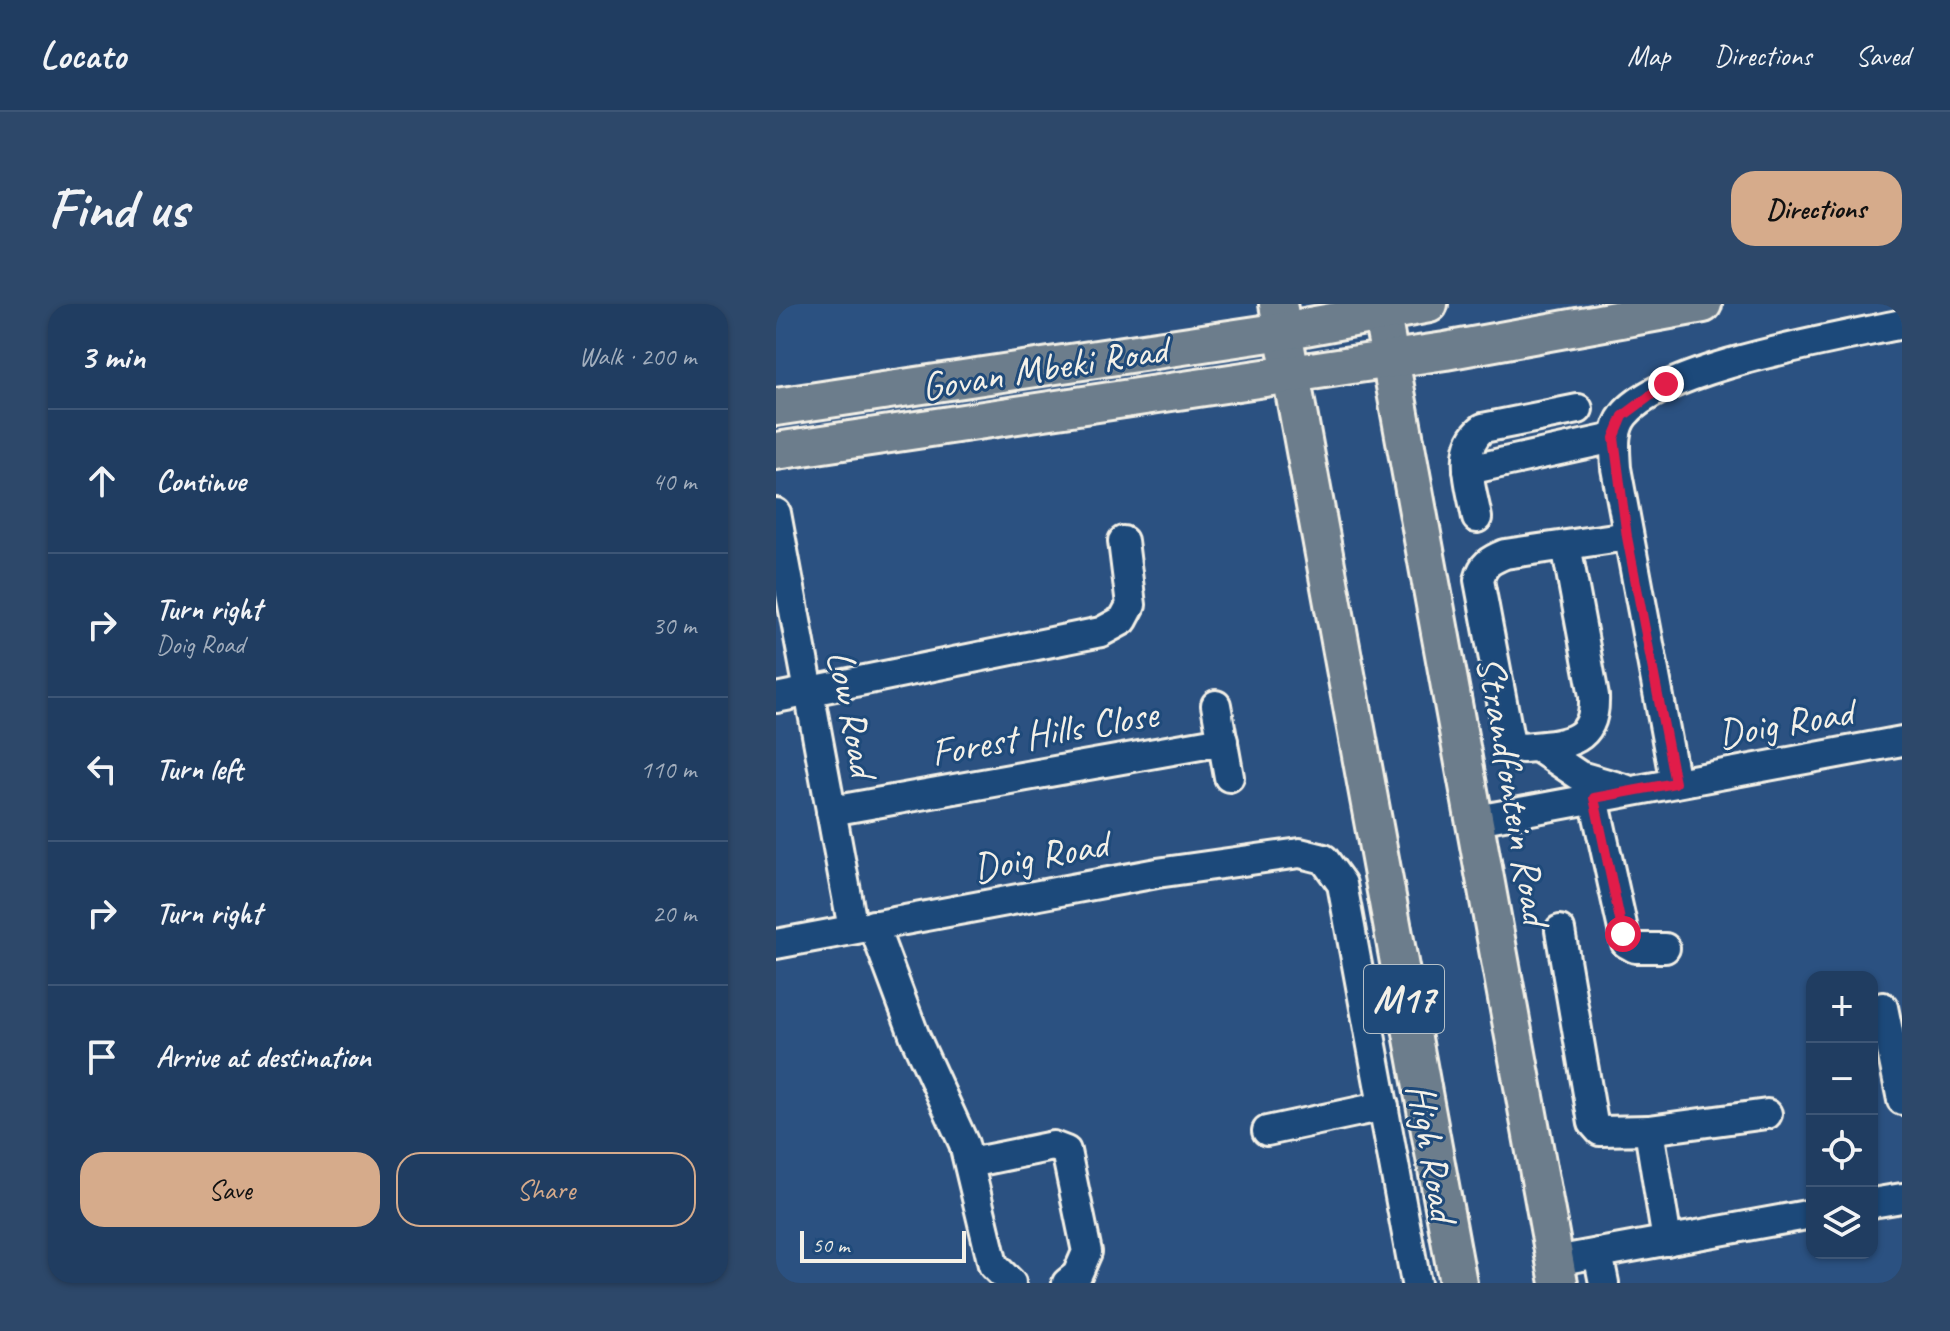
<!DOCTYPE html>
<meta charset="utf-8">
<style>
body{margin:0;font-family:Caveat,sans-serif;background:#2d486a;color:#f1f3f6}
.controls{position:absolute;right:24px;bottom:24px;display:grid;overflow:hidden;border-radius:16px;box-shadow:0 2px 6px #0004}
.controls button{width:72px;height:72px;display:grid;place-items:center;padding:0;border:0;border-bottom:2px solid #3d5676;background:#203d61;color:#f1f3f6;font:40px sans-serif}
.scale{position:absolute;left:24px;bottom:20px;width:166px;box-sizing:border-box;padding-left:8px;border:4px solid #f4f1e8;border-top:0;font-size:22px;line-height:28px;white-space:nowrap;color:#f4f1e8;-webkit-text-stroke:6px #1f4a7a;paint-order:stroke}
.stop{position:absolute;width:24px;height:24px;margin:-18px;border:6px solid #e11d48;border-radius:50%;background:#fff}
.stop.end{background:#e11d48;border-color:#fff;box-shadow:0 2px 8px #0008}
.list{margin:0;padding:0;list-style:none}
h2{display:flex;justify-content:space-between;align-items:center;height:104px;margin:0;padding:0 32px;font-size:34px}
h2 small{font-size:26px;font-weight:400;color:#a2aebd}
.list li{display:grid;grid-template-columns:52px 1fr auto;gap:24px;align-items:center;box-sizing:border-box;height:144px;padding:0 32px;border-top:2px solid #3d5676}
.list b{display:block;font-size:30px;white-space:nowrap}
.list p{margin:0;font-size:26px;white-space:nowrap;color:#a2aebd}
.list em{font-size:26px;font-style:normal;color:#a2aebd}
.actions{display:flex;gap:16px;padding:24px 32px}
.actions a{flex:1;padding:18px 0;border:2px solid #d6ab8b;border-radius:24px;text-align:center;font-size:28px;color:#d6ab8b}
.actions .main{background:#d6ab8b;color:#111}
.icon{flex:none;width:44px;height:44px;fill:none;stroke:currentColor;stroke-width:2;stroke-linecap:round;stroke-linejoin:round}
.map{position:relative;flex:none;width:1126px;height:979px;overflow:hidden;border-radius:24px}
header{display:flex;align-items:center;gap:48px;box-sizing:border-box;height:112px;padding:0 40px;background:#203d61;border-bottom:2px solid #3d5676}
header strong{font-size:38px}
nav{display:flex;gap:44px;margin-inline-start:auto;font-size:28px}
.intro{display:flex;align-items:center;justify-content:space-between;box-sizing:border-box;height:192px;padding:0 48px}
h1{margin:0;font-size:56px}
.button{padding:20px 36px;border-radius:24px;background:#d6ab8b;color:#111;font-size:28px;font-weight:700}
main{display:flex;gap:48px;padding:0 48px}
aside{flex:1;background:#203d61;border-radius:24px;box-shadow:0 2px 6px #0004}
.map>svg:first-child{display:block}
</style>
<header>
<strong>Locato</strong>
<nav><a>Map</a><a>Directions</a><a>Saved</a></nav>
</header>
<div class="intro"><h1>Find us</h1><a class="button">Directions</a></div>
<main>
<aside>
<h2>3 min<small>Walk · 200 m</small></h2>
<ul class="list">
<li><svg class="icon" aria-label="ahead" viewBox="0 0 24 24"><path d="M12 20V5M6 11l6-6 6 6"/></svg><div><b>Continue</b></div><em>40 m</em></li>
<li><svg class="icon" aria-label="right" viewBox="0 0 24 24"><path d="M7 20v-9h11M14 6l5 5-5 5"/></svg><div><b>Turn right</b><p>Doig Road</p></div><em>30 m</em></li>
<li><svg class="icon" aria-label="left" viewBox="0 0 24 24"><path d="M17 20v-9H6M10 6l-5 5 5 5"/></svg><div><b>Turn left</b></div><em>110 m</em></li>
<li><svg class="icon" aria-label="right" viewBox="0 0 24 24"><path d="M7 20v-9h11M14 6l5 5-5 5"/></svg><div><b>Turn right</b></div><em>20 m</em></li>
<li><svg class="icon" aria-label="arrive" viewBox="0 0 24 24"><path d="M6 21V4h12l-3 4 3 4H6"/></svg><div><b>Arrive at destination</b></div></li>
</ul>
<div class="actions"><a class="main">Save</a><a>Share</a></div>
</aside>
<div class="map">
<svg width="1126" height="979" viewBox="0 0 1126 979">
<rect width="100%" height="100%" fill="#2b5181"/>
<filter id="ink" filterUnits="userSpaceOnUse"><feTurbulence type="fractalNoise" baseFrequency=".0125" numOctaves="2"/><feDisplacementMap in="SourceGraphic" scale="16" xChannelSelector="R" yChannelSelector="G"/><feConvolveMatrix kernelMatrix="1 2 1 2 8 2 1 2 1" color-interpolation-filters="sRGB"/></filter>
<g filter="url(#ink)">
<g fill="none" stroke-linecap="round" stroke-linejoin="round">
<defs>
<g id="minor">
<path d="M692,166l146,-32"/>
<path d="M0,209l77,416"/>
<path d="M701,214c-5,-29 -21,-70 6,-90l95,-19"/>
<path d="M790,241l28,151c2,49 -30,48 -72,52l-9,-2 -4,-7 -30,-159c4,-16 11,-20 26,-26l109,-16 13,-1"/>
<path d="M0,394l325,-66 22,-12 8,-15 -8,-64"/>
<path d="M440,401l13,72"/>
<path d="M761,443l43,29 45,13"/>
<path d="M899,479l-59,-315c-1,-18 -4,-38 8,-53 38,-48 215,-77 278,-91"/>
<path d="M818,494l32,145 9,5h30"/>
<path d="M55,507l392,-70"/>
<path d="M717,513l409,-76"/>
<path d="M97,621l42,112 49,107 29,121 18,18"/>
<path d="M784,626l33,193 7,8 49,-1 18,111"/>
<path d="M0,640l381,-71 143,-20 24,6 18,25 74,399"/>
<path d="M1107,703l19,93"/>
<path d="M873,826l118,-16"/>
<path d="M491,827l117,-25"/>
<path d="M194,859l83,-17 13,5 21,101 -10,23 -10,8"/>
<path d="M1096,899l30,-5"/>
<path d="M822,949l6,30"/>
<path d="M779,957l257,-47"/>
</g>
<g id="major">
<path d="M502,0l180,979"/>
<path d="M604,0l179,979"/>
<path d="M0,103l507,-76 146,-27"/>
<path d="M0,147l669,-100 258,-47"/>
</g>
</defs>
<use href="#minor" stroke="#f4f1e8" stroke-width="34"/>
<use href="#major" stroke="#f4f1e8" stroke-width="42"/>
<use href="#minor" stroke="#1f4a7a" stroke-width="28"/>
<use href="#major" stroke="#6c7d8c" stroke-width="36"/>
</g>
</g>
<g fill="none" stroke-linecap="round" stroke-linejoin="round" filter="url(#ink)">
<path stroke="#e11d48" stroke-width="10" d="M847,630l-29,-136 81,-15 -48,-246 -13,-99 9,-22 43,-32"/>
</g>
<g text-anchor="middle" stroke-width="6" stroke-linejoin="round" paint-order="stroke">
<rect fill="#1f4a7a" stroke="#b4bfc7" stroke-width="2" x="588" y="661" width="80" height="68" rx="6"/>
<g font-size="38" font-weight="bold" fill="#f4f1e8">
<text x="628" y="708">M17</text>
</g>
<g font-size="40" fill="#f4f1e8" stroke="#1f4a7a">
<text transform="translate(268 63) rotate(-9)" y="14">Govan Mbeki Road</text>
<text transform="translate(77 409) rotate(79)" y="14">Low Road</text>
<text transform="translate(1009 418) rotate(-10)" y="14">Doig Road</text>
<text transform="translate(268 428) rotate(-10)" y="14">Forest Hills Close</text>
<text transform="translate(738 486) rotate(80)" y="14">Strandfontein Road</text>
<text transform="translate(264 551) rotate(-11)" y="14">Doig Road</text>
<text transform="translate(657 848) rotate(80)" y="14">High Road</text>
</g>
</g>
</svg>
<div class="controls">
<button>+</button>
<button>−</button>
<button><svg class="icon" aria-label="locate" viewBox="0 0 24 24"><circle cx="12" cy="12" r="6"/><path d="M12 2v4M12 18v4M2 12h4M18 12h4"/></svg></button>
<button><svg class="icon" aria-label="layers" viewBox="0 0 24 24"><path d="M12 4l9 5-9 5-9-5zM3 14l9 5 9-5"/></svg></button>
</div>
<div class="scale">50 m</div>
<div class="stop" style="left:847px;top:630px"></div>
<div class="stop end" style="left:890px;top:80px"></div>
</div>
</main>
